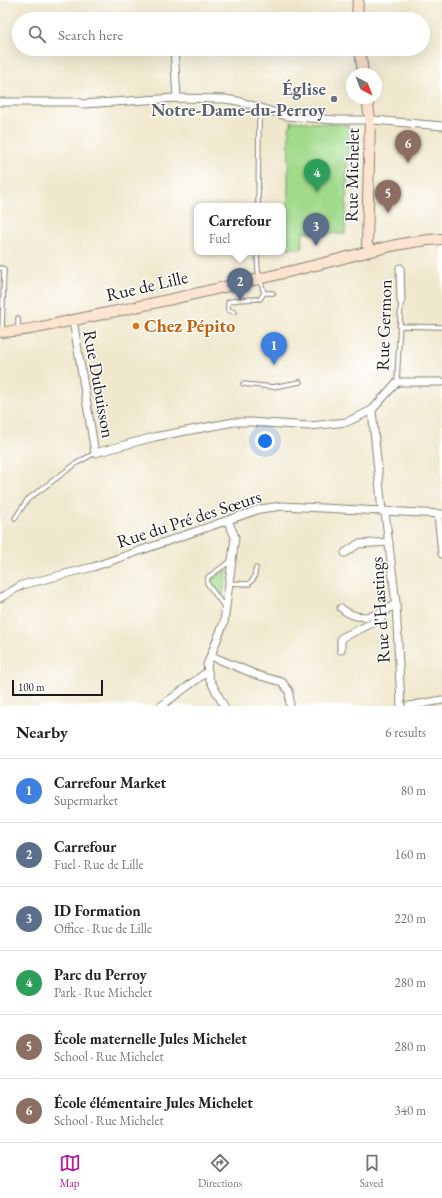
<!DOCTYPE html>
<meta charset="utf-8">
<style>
body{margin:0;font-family:"EB Garamond",serif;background:#f2f2f2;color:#222}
.compass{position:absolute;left:346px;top:68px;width:36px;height:36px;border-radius:50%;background:#fff;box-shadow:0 4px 16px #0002;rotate:138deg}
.scale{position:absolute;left:12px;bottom:10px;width:91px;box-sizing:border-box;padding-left:4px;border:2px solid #1c1c1c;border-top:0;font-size:11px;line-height:14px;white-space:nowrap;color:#1c1c1c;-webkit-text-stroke:3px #fff;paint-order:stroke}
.you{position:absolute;left:265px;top:441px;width:14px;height:14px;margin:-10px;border:3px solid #fff;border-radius:50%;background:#1a73e8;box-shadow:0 0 0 6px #1a73e833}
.badge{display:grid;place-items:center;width:26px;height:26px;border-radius:50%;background:#b5179e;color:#fff;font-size:13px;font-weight:700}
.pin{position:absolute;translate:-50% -33px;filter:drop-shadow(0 1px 2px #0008)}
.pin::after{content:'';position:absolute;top:21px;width:14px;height:12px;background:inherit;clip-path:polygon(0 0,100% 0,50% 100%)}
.popup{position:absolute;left:194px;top:203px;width:92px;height:52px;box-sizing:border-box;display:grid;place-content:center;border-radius:8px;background:#fff;filter:drop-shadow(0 1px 3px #0005);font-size:13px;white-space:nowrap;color:#767676}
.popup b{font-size:15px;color:#222}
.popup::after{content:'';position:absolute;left:50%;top:100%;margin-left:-8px;border:8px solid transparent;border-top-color:#fff}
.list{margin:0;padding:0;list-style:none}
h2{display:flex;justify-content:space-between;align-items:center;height:52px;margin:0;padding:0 16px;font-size:17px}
h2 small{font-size:13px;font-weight:400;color:#767676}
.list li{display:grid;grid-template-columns:26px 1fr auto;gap:12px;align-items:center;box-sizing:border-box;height:64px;padding:0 16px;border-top:1px solid #e0e0e0}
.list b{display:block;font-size:15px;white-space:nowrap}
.list p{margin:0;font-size:13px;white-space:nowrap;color:#767676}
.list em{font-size:13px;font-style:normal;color:#767676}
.icon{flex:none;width:22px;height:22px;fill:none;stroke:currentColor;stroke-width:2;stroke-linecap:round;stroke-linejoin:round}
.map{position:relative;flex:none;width:442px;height:706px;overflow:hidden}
.search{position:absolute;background:#fff;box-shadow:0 4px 16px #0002;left:12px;right:12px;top:12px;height:44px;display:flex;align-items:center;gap:10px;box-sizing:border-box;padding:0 14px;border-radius:22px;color:#767676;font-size:15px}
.sheet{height:436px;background:#fff}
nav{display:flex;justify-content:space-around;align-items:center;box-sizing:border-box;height:56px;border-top:1px solid #e0e0e0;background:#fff;font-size:11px;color:#767676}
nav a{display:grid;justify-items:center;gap:2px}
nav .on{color:#b5179e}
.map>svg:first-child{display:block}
</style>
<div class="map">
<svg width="442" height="706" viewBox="0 0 442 706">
<rect width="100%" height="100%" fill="#fff"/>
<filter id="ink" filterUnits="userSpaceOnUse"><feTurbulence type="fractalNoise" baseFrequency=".025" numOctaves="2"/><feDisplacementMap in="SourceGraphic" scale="8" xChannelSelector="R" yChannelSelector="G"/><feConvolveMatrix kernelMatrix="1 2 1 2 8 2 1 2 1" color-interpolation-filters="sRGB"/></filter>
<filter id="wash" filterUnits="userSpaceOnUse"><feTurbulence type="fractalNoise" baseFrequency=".012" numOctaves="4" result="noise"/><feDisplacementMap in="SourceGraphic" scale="16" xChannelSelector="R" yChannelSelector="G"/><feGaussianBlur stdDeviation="0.9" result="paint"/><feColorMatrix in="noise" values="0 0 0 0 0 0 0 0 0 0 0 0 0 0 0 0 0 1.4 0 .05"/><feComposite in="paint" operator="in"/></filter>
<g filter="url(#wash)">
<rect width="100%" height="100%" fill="#f0e8cd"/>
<g fill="#a1da8c" stroke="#5e7b54">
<path d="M291,121l58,4 -4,109 -42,-2 -1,17 -15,-1 2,-121 2,-1z"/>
<path d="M227,569l-5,32 -14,-19z"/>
</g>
</g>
<g filter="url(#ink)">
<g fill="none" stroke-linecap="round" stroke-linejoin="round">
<defs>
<g id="lane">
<path d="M258,206l1,-84 3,-13"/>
<path d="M257,252l1,19 6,22 -4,6"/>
<path d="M0,268l4,1 -2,62"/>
<path d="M264,293h9"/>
<path d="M234,312l-6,-2v-8l9,-2 20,-1"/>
<path d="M399,326l43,1"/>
<path d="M18,330v-12"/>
<path d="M397,382l4,-81"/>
<path d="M243,384l30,3 27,-5"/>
<path d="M15,518l13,-19 49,-36 18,-10"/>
<path d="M229,583l20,1 5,-6 2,-10"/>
<path d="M225,608l-18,-25 1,-6 23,-16"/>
</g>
<g id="street">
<path d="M174,49l3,49"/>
<path d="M0,102h78l4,2 95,-6 48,1 13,2 48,15 50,4h37l69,6"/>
<path d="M400,268l1,33"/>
<path d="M73,320l22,133 59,-16 80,-15h16l60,4 37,-4 25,-12 25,-28h45"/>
<path d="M372,410l10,101"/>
<path d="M385,512l11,91 5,103"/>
<path d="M438,514l4,40"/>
<path d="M345,553l13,-9 31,-2"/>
<path d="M0,598l22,-13 71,-18 167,-58 22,-3 160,8"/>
<path d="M341,608c17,15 39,9 55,-5"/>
<path d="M341,650v-12l40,-19 5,-8"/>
<path d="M211,656l46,19 25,7 7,9 1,15"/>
<path d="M161,706l46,-34"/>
<path d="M224,706l-15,-28 -2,-13 17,-43 11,-85 -7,-16"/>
<path d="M409,706l33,-6"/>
</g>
<g id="secondary">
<path d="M357,19l1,-19"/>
<path d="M360,49l3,25"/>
<path d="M367,98l3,22 -3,124 3,7"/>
<path d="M0,332c32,-1 62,-10 93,-16 73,-15 146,-32 219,-50 43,-10 86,-25 130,-27"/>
</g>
</defs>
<use href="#lane" stroke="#868274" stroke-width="5.5"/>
<use href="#street" stroke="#868274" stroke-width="9"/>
<use href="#secondary" stroke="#868274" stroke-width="12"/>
<use href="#lane" stroke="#fff" stroke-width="3.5"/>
<use href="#street" stroke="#fff" stroke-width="7"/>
<use href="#secondary" stroke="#fde4d0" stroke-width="10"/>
</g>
</g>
<circle fill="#6b7280" stroke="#fff" stroke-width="1.5" cx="334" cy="99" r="4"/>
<circle fill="#e8710a" stroke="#fff" stroke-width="1.5" cx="136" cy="326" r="4"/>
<g text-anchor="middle" stroke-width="3" stroke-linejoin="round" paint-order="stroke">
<g font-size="18" font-weight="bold" fill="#5b616d" stroke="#fff" text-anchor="end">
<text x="326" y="95">Église<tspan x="326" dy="21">Notre-Dame-du-Perroy</tspan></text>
</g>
<g font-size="18" fill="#1c1c1c" stroke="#fff">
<text transform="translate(352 175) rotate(-89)" y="6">Rue Michelet</text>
<text transform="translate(147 286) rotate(-13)" y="6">Rue de Lille</text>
<text transform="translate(384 325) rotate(-88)" y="6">Rue Germon</text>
<text transform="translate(99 384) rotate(80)" y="6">Rue Dubuisson</text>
<text transform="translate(189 519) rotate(-18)" y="6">Rue du Pré des Sœurs</text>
<text transform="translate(380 610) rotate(-94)" y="6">Rue d'Hastings</text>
</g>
<g font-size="18" font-weight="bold" fill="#c56008" stroke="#fff" text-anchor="start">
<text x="144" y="332">Chez Pépito</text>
</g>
</g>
</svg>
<svg class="compass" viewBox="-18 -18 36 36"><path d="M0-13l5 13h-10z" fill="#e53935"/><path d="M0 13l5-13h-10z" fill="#767676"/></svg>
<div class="scale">100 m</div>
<div class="you"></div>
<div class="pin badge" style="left:274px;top:365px;background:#3f7fe0">1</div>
<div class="pin badge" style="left:240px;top:301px;background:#5c6f8a">2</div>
<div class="popup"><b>Carrefour</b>Fuel</div>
<div class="pin badge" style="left:316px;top:246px;background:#5c6f8a">3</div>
<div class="pin badge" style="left:317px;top:192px;background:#2e9e5b">4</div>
<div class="pin badge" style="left:388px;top:213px;background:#8d6e63">5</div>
<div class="pin badge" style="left:408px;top:163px;background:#8d6e63">6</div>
<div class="search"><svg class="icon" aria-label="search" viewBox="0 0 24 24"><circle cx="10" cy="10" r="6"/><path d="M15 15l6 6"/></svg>Search here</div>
</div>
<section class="sheet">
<h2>Nearby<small>6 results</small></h2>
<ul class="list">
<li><span class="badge" style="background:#3f7fe0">1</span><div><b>Carrefour Market</b><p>Supermarket</p></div><em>80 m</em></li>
<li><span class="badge" style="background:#5c6f8a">2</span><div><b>Carrefour</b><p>Fuel · Rue de Lille</p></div><em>160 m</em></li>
<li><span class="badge" style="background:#5c6f8a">3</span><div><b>ID Formation</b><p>Office · Rue de Lille</p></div><em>220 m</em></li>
<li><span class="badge" style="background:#2e9e5b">4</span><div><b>Parc du Perroy</b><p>Park · Rue Michelet</p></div><em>280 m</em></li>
<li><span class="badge" style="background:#8d6e63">5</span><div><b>École maternelle Jules Michelet</b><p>School · Rue Michelet</p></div><em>280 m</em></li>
<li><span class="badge" style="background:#8d6e63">6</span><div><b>École élémentaire Jules Michelet</b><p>School · Rue Michelet</p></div><em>340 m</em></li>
</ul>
</section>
<nav>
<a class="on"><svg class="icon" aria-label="map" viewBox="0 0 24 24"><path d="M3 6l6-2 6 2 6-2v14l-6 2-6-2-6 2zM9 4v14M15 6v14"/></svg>Map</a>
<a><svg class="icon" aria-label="directions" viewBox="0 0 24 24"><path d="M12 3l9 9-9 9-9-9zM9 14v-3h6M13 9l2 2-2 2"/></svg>Directions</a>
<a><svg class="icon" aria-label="saved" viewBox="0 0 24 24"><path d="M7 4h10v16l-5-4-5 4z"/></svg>Saved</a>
</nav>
